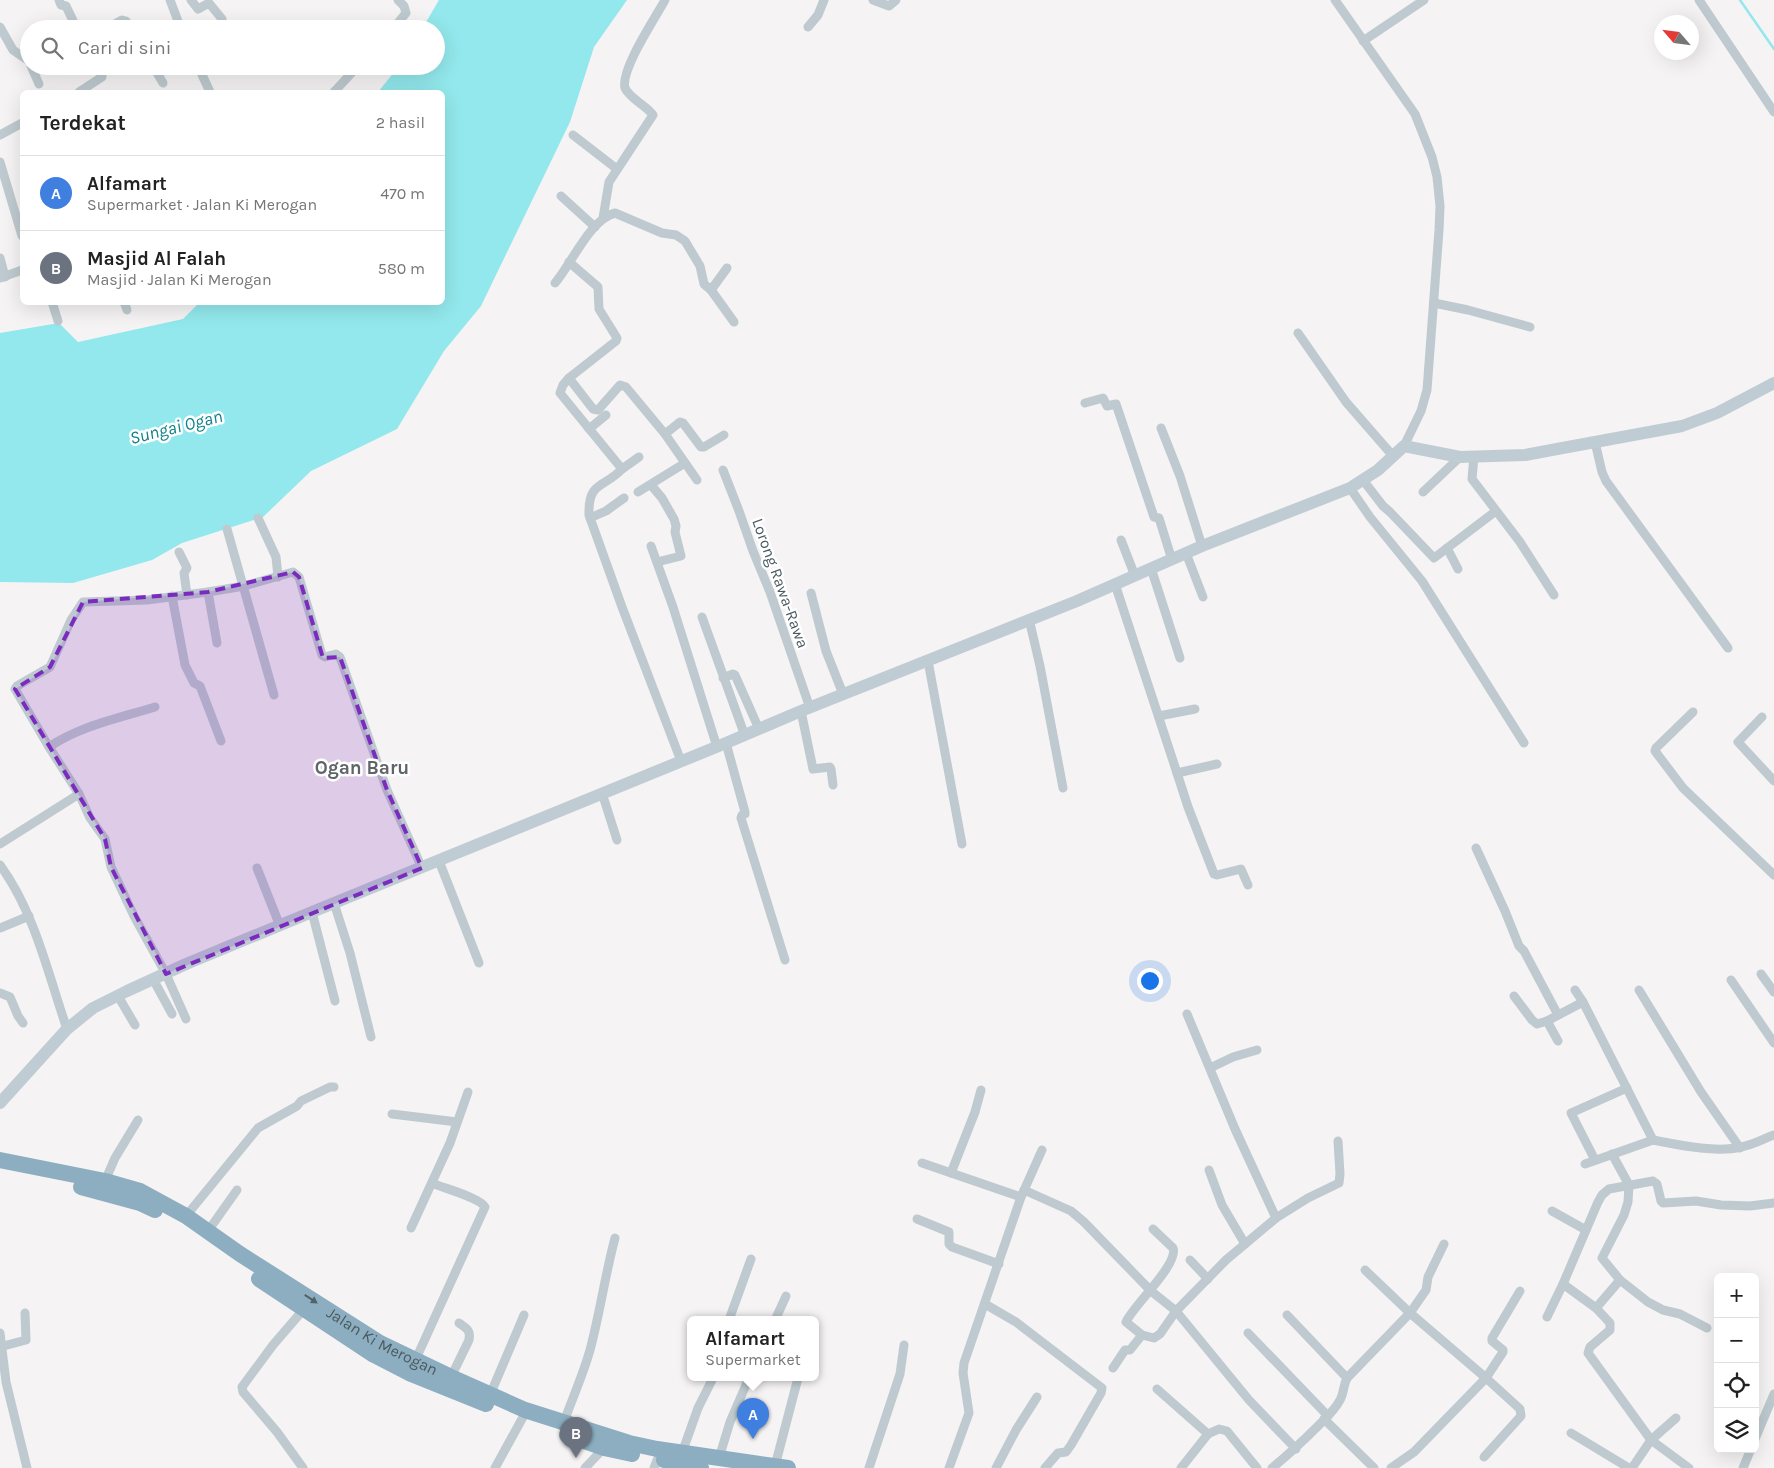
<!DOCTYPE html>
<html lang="id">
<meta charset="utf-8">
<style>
body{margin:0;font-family:Karla,sans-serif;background:#f6f6f6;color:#222}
.controls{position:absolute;right:15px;bottom:15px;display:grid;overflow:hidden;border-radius:8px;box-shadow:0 5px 20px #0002}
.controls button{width:45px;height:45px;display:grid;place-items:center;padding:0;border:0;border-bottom:1px solid #e0e0e0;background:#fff;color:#222;font:25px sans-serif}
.compass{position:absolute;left:1654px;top:15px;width:45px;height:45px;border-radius:50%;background:#fff;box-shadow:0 5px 20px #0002;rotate:298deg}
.you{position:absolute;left:1149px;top:980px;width:18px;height:18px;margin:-12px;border:4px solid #fff;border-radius:50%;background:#1a73e8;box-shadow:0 0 0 8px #1a73e833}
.badge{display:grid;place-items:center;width:32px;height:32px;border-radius:50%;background:#d93025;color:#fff;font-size:16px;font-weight:700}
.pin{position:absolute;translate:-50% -41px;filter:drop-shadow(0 1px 2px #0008)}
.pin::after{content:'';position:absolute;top:26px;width:18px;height:15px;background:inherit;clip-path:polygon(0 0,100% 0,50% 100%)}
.popup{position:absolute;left:687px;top:1316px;width:132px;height:65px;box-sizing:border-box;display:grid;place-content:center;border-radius:8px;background:#fff;filter:drop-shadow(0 1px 4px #0005);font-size:16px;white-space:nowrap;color:#767676}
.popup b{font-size:19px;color:#222}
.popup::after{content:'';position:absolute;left:50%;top:100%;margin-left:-10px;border:10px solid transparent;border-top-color:#fff}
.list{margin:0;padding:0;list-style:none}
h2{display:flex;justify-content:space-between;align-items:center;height:65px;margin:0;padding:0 20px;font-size:21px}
h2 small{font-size:16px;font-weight:400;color:#767676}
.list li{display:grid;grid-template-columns:32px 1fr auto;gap:15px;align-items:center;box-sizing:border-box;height:75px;padding:0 20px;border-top:1px solid #e0e0e0}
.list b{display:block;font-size:19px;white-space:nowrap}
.list p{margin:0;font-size:16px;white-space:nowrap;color:#767676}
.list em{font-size:16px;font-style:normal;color:#767676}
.icon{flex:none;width:28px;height:28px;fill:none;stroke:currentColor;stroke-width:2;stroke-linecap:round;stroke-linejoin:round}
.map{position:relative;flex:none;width:1774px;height:1468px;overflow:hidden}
.search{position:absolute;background:#fff;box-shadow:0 5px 20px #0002;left:20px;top:20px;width:425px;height:55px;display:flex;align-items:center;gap:12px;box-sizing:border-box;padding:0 18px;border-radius:28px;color:#767676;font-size:19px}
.panel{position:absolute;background:#fff;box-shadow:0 5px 20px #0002;left:20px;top:90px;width:425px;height:215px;border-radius:8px}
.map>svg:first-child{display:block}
</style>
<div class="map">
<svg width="1774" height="1468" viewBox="0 0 1774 1468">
<rect width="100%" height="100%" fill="#f5f3f3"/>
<path fill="#92e8ec" d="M439,0h188l-33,47 -24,75 -89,184 -37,45 -47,78 -86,42 -48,46 -81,26 -30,17 -79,23 -73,-1v-249l59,-10 19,19 105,-23 16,-16 243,-1v-210h-64l21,-26h37v-37h-14z"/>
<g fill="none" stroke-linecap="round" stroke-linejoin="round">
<path stroke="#92e8ec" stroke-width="2.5" d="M1740,0l34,49"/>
<g stroke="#becacf" stroke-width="9">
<path d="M59,0l2,5 5,1 11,23"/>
<path d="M170,0l11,29"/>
<path d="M191,0l7,9 11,-6 13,16 -1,4 -7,6"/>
<path d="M873,0l16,6 7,-6"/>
<path d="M1335,0l80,114 17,43 5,20 3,29 -1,24 -12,160 -6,21 -17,35"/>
<path d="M1699,0l75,112"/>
<path d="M0,27l13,23 16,11"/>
<path d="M808,27l10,-12 6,-15"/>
<path d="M106,29l16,-9 4,1 5,8"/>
<path d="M393,29l13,-16 -2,-7 -6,-6"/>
<path d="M1363,41l61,-41"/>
<path d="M31,66l8,18"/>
<path d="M153,66l10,17"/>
<path d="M198,66l12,26"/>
<path d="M79,92l23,-15v-4l-3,-7"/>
<path d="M334,92l24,-26"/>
<path d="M0,135l22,-12"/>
<path d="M573,135l44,34"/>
<path d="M0,162l22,74"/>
<path d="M561,196l34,31"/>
<path d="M603,218l6,-36 44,-67c-6,-9 -24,-17 -28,-27 -5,-18 31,-71 40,-88"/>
<path d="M0,258l5,19"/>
<path d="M569,262l29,25 1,22 18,29 -1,3 -47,37 -6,7 -3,8 62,76c-19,20 -34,12 -33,46l33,92 59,154"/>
<path d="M0,278l22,-8"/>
<path d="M555,283c16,-18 35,-64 60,-70l47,20 14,2 9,6 15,25 4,18 7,6 23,32"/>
<path d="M711,290l16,-22"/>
<path d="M52,302l6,19"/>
<path d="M124,302l3,8"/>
<path d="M1434,303l34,7 62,17"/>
<path d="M1298,333l48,69 47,54"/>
<path d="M569,378l24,31 5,1 22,-25 6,2 39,47 32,46"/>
<path d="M1085,403l18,-5 4,8 9,-2 38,113 5,1 13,42"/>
<path d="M1161,428l19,48 22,70"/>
<path d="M589,429l17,-14"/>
<path d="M665,434l15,-12 3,1 18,24h3l20,-12"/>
<path d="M1595,442l7,30 4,9 122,167"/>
<path d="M1474,456l-2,23 48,63 34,53"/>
<path d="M622,469l17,-12"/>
<path d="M723,470l16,41 14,40 17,41 40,116"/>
<path d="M1363,480l20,26 7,6 44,46 62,-47"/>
<path d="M651,485l11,13 12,21 2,7 -1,6 6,24 -24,6"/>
<path d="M1350,488l20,29 52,64 102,162"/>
<path d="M638,492l47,-29"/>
<path d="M1423,492l37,-35"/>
<path d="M258,518l18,39 2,20"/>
<path d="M590,518l16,-7 18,-13"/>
<path d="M227,529l47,166"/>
<path d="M1121,540l14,36"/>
<path d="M651,546l22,61 44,140"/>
<path d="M1447,548l11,21"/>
<path d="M179,552l8,16 -3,5 3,22"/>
<path d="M1186,553l17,44"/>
<path d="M1151,568l29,90"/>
<path d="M1115,584l62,189 40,-9"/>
<path d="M208,592l9,51"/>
<path d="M811,593l15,58 17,43"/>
<path d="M172,596l13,69 9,18 6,3 21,55"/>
<path d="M702,617l43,119"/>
<path d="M1029,619l11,47 23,122"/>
<path d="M928,661l34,183"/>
<path d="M723,678l10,-4 2,1 24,54"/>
<path d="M155,707c-36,11 -75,19 -106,40l30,47 11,24 15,21 6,28 23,49 32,58 20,45"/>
<path d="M801,711l12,58 17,-2 1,2 2,16"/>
<path d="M1693,712l-37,36 -1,3 28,37 91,87"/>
<path d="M1159,716l36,-7"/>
<path d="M1762,717l-24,25 36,39"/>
<path d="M726,743l19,69v2l-3,1 -1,3 44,142"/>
<path d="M49,747l-34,-58 2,-3 33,-19 21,-47 12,-18 64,-2 61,-8 36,-6 49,-14 6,5 23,78 3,2 11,-3 4,3 47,133 35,78"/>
<path d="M1177,773l11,34 26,67 3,1 24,-6 7,16"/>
<path d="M602,793l15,47"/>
<path d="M0,844l79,-50"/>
<path d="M1476,848l29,63 14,35 5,5 34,64"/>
<path d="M439,861l40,102"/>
<path d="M0,865c35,48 48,109 67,164"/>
<path d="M257,868l23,58"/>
<path d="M334,903l16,50 21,84"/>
<path d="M312,912l23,89"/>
<path d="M0,928l29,-12"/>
<path d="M1761,974l13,18"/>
<path d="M153,979l19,35"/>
<path d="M1731,980l43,63"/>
<path d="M1575,990l8,12 70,138c26,5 62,13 88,7 12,-2 22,-8 33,-12"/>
<path d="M1639,990l62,102 39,56"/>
<path d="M0,993l10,4 8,19 5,7"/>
<path d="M118,996l17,29"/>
<path d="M1514,996l18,24 5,4 10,-3 36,-19"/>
<path d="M1547,1021l11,20"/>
<path d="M1210,1068l23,-11 24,-7"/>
<path d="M392,1114l65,8"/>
<path d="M1612,1154l17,31 -1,17 -4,13 -22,43 18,22"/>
<path d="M1595,1160l-24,-47 56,-25"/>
<path d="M922,1163l99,34"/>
<path d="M1585,1164l68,-24"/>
<path d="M1209,1170l13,35 23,39"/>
<path d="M951,1173l24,-61 6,-22"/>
<path d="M105,1181l10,-23 23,-38"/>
<path d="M1024,1190l47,21 13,11 67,69 25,20 73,89 47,49"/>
<path d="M1552,1211l34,19"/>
<path d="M186,1216l72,-88 39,-22 4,-5 29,-14h4"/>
<path d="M1276,1218l32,-20 31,-15 1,-9 -2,-33"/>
<path d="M917,1219l32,13v12l3,3 47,17"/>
<path d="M411,1228l39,-85 18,-51"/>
<path d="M1153,1229l20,19c6,16 -40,58 -47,74l16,13 12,3 6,-4 16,-23 50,-51 50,-42 -41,-89 -48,-115"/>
<path d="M208,1231l29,-41"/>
<path d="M1190,1260l18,19"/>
<path d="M1365,1270l45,43 76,65 34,31 1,7 -37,41"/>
<path d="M1563,1284l33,24 14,15v7l-20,17 -2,6 63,87 25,-22"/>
<path d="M985,1304l31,18 86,66 -1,5 -30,52 -5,7 -8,1 -13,15"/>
<path d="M1596,1308l24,-28 28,22 15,8 17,4 27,14"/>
<path d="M1287,1315l60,63"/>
<path d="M1547,1317l16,-33 35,-82 4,-7 7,-6 44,-8 4,3 4,17 2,2 33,-2 25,4 29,1 24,-3"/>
<path d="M729,1320l22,-61"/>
<path d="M775,1320l11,-24"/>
<path d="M0,1333l6,49 21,86"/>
<path d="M1248,1333l80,83"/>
<path d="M0,1347l26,-7 -1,-27"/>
<path d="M415,1361l70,-154c-4,-9 -42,-19 -53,-24"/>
<path d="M1113,1368l12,-18h5l12,-15"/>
<path d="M451,1377l18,-37c2,-10 -3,-12 -10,-17"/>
<path d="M1157,1389l51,45 11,-5 8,2 30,37"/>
<path d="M490,1395l34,-80"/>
<path d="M1324,1419l50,49"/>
<path d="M564,1422c8,-23 19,-47 26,-72 10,-37 15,-75 25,-112"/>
<path d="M1571,1433l58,35"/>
<path d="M1755,1439l19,-45"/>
<path d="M682,1453l16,-45 15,-30"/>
<path d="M719,1458l11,-36 19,-44"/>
<path d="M775,1466l23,-88"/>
<path d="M303,1468l-26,-36 -34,-40 -1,-5 31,-42 31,-36"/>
<path d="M495,1468l28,-51"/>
<path d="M585,1468l19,-20"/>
<path d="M654,1468l4,-10"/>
<path d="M869,1468l31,-94 4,-29"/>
<path d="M949,1468l20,-55 -6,-40 1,-10 57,-166 21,-47"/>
<path d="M996,1468l20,-38 21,-33"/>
<path d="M1181,1468l27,-34"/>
<path d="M1272,1468c16,-13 31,-27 46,-42 8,-8 17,-16 22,-26 4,-7 3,-14 7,-22l63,-65 16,-23 2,-13 16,-33"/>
<path d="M1391,1468l23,-16 72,-74 17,-26v-2l-11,-9v-3l28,-47"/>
<path d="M1632,1468l19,-28 38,28"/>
<path d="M1743,1468l8,-19"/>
</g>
<path stroke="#bfccd4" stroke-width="12" d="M0,1103l67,-74 26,-21 34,-17 59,-27 126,-52 414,-169 75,-32 276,-110 125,-55 148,-58 28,-18 26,-24 56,11 65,-2 32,-6 125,-23 35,-13 57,-30"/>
<g stroke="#8caec0" stroke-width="16">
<path id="s1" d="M0,1160l105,21 35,10 46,25 54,38 140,89 71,34 74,33 104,33 28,6 131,19"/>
<path d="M81,1187l59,16 15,7"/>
<path d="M259,1279l115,76 35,18 77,31"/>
<path d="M567,1435l37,13 28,6"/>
<path d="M664,1460l37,8"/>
</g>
</g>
<defs><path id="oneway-solid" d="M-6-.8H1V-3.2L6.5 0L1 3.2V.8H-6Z" transform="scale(1.25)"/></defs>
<use fill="#51626a" href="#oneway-solid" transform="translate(311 1299) rotate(33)"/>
<path fill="#7b2cbf" fill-opacity="0.2" stroke="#7b2cbf" stroke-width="4" stroke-dasharray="10 6" stroke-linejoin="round" d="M293,572l6,5 24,81 17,-1 47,133 35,78 -256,106 -55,-107 -6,-28 -90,-150 35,-22 33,-65 125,-10z"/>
<g text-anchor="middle" stroke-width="5" stroke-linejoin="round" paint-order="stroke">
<g font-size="16" fill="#4a5a60" stroke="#fff">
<text transform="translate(781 583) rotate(70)" y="6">Lorong Rawa-Rawa</text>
<text dy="6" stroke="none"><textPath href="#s1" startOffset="429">Jalan Ki Merogan</textPath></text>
</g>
<g font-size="18" font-style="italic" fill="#0f8388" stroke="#fff">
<text transform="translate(176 427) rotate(-14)" y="6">Sungai Ogan</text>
</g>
<g font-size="19" font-weight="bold" fill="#5f6468" stroke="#fff">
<text x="362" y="774">Ogan Baru</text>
</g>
</g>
</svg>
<div class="controls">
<button>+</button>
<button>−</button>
<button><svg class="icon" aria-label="locate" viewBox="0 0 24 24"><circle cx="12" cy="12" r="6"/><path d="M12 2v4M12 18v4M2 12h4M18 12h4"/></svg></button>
<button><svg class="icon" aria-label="layers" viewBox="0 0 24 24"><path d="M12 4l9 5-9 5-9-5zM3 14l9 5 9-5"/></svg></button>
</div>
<svg class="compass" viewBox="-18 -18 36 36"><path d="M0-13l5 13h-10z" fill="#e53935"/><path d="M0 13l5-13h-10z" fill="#767676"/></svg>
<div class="you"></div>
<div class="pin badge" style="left:753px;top:1439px;background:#3f7fe0">A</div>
<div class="popup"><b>Alfamart</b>Supermarket</div>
<div class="pin badge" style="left:576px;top:1458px;background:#6b7280">B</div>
<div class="search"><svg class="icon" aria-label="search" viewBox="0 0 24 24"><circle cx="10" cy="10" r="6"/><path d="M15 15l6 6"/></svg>Cari di sini</div>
<section class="panel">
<h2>Terdekat<small>2 hasil</small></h2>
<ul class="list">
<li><span class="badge" style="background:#3f7fe0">A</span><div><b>Alfamart</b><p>Supermarket · Jalan Ki Merogan</p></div><em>470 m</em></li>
<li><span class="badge" style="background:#6b7280">B</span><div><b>Masjid Al Falah</b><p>Masjid · Jalan Ki Merogan</p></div><em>580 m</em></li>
</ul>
</section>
</div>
